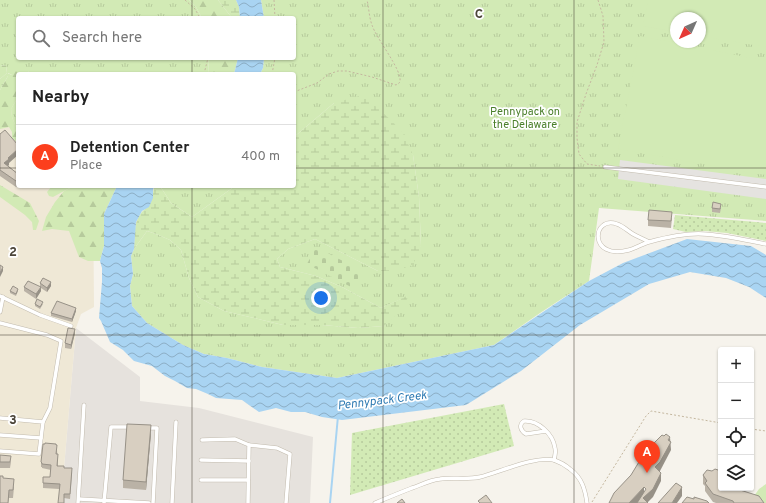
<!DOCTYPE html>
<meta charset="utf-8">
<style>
body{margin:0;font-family:Overpass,sans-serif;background:#f2f2f2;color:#222}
.controls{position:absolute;right:12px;bottom:12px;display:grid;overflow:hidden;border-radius:4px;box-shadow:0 1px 3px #0004}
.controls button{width:36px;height:36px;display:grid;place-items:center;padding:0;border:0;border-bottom:1px solid #e0e0e0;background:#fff;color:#222;font:20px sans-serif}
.compass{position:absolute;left:670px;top:12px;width:36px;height:36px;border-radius:50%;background:#fff;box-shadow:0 1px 3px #0004;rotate:225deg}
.you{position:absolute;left:321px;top:298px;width:14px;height:14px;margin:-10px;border:3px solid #fff;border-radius:50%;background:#1a73e8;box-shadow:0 0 0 6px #1a73e833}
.badge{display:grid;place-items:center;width:26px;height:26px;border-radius:50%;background:#fc3f1d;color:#fff;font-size:13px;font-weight:700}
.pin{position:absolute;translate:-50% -33px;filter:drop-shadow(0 1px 2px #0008)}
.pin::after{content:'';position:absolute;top:21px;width:14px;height:12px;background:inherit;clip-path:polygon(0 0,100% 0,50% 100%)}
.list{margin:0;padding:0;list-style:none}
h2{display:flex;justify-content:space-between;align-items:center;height:52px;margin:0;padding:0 16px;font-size:17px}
h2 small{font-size:13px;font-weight:400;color:#767676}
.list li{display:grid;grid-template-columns:26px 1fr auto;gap:12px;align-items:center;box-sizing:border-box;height:64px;padding:0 16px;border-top:1px solid #e0e0e0}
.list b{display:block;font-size:15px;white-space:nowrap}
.list p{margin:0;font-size:13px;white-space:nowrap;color:#767676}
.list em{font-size:13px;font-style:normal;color:#767676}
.icon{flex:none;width:22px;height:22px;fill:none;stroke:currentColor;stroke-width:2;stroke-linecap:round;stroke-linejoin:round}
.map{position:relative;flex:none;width:766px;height:503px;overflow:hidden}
.search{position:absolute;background:#fff;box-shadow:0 1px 3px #0004;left:16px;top:16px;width:280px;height:44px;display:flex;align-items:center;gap:10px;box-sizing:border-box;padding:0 14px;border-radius:4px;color:#767676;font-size:15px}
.panel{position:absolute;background:#fff;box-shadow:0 1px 3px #0004;left:16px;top:72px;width:280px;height:116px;border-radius:4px}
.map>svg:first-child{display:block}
</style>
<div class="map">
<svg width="766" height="503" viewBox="0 0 766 503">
<defs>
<pattern id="grass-tufts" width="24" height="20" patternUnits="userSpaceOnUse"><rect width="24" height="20" fill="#d2eab5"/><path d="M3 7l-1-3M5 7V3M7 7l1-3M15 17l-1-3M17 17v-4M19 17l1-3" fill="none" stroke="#b6ca9c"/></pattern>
<pattern id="forest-firs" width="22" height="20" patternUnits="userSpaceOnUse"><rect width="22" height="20" fill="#d2eab5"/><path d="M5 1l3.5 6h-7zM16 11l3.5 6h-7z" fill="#b6ca9c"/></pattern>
<pattern id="wetland-marsh" width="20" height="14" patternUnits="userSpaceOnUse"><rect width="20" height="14" fill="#d2eab5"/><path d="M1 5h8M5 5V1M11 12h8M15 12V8" fill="none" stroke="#b6ca9c"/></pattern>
<pattern id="cemetery-stones" width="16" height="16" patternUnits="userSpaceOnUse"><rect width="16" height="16" fill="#d2eab5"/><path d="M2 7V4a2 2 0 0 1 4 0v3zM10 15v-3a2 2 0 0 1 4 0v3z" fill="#b6ca9c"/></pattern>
<pattern id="garden-dots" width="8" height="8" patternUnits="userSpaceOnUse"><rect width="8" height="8" fill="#d2eab5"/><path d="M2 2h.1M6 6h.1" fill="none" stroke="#b6ca9c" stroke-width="1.8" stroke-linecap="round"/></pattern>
<pattern id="water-waves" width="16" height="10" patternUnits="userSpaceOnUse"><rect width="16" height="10" fill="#a9d4f2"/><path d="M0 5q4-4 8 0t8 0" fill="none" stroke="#8caec5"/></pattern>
</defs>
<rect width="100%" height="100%" fill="#f6f3ec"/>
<path fill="#e6e2dd" d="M76,328l64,49v24l59,7 114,29 -3,66h-249z"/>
<path fill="#efe8d6" d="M18,81v105h75l1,121 -13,7 -5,14 -15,175h-61v-398z"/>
<g fill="url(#grass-tufts)" fill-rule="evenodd">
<path d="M0,0h189l7,7 6,11h-184v40h191l-1,16h-179l-1,-3 -16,4 -4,-2v3l-8,14v-11l7,-6 -1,-7 -6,-1z"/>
<path d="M261,0h505v221l-167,-13 -10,73 -49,32 -46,32 -157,33 -75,-11 -35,-9 -23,-4 -21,-9 -36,-22 -15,-17 -2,-20 3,-12 -2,-18 3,-7 13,-18 9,3 14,6 11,10 8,28 9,19 26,14 59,14h39l36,3 26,-2 24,-30 -27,12 -39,-21 -26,-11 -36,-9 -3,-8 11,-10 27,-10 63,32 43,-25 -2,-49 -6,-42 -79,-52 -40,34v-63h-34l3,-6 1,-10h30v-40h-30zM676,18h24v24h-24z"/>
<path d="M18,97v35l-6,-15 -1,-8z"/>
<path d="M52,186h22c-8,4 -14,7 -21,11l-4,-1 -2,-4z"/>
<path d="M160,186h75l-43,31 -21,-14z"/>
</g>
<g fill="url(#forest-firs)">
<path d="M189,0h29l14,18h-30l-6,-11z"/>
<path d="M209,58h29l-4,16h-26z"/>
<path d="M20,64l8,7 1,3h-11v23l-7,12 1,8 6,15v11l-6,-5v-6l-3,-5 -9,2v-39l8,-14 -1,-3 -7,6v-14l6,1 1,7 5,2 1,-1 1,-5z"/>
<path d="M0,185l30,18 9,18 -3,9h-3l-1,-8 -7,-7 -25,-18z"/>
<path d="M74,186h43l-13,28v32l-4,15h-12l-9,-4 -10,-26 -17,-2 -10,2 4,-14 9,-15 9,-11z"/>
</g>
<g fill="url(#wetland-marsh)">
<path d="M218,0h18l3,7 1,11h-8z"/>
<path d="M363,95l29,26 12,14 9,20 6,42 2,49 -8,19 -18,6h-17l-63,-32 -27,10 -11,10 3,8 36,9 26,11 39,21 28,-13 -7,14 -18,17 -26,2 -36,-3h-39l-59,-14 -26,-14 -9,-19 -8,-28 -11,-10 -14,-6 -9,-3 -13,18c1,-13 -1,-26 7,-36 3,-4 7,-5 9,-9 3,-6 2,-12 5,-18h5l11,17 21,14 43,-31h59v-49l40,-34z"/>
</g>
<path fill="url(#cemetery-stones)" d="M316,247l46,24 -9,17 -46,-24z"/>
<g fill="url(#garden-dots)">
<path d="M675,215l91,8v18l-39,-8 -22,-2 -19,1 -13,-3z"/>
<path d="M504,404l10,42 -164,49 2,-62z"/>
</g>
<g fill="#d2eab5">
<path d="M648,0h118v47l-66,-11v-18h-24v14l-33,-6z"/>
<path d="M640,36l71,14 55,11v114l-148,-26z"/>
<path d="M766,484v19h-4l-8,-7 5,-7z"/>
</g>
<path fill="#e5e3e0" d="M620,160l146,19v20l-148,-20z"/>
<g fill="url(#water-waves)">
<path d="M236,0h25l3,18h-24l-1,-11z"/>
<path d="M238,58h26l-1,10 -3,6h-26z"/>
<path d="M117,186h38l-2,3v9l-4,9 -7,4 -6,11 -2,27 -3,7 2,18 -3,12 2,20 15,17 36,22 21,9 23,4 35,9 75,11 157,-33 95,-64 34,-18 64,-24 64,7 15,9v43l-17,-11 -23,-9 -36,-6 -41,12 -69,41 -59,46 -55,34 -124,15 -20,-3 -17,-5h-14l-15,-4 -17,4 -17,-12 -26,-2 -8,-4 -12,-5 -9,-1 -12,-7 -10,-5 -13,-10 -18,-5 -11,-11 -13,-8 -9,-21 -2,-3 3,-36v-14l-2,-7 4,-15v-32z"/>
</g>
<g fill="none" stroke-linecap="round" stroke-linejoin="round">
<path stroke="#a9d4f2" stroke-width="2" d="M330,503l8,-87"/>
<defs>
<g id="lane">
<path d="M605,167l161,20"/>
<path d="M649,242c-5,-3 -11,-5 -16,-8 -5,-3 -10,-8 -16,-10 -25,-9 -29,37 12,26 7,-2 13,-6 20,-8 15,-4 38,-9 54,-8 21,1 42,6 63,10"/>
<path d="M0,296l40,19 31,11"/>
<path d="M0,312l3,-15"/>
<path d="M0,323l47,12 14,6 -11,67 -7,14"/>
<path d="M0,418l43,4 -4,32 -39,-3"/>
<path d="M147,428h10l-4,75"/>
<path d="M546,431l-20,3c-5,-3 -8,-9 -2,-13 14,-1 29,13 31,27 1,4 0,8 -1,12"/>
<path d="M0,435l41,3"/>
<path d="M202,440l33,-1 14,6 -1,58"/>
<path d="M249,445l28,3 13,6 -4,49"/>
<path d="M201,460l48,1"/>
<path d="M201,480h47"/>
<path d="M79,499l70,4"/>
<path d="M78,503l6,-98"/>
<path d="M104,503l7,-76h20"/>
<path d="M172,503l4,-81"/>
<path d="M375,503c12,-5 24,-10 37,-15 9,-3 18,-8 28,-9 13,-2 27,1 40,-2 20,-5 54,-21 74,-17 6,2 11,5 16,9 12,9 15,20 17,34"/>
</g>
</defs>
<use href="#lane" stroke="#c2bbae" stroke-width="4.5"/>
<g stroke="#c4b79f" stroke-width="1" stroke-dasharray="2 2" stroke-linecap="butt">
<path d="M185,0l10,9 5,9"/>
<path d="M274,0l1,18"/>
<path d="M598,0l5,16 1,26 -7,23 -11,29 -9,28v16l2,16 8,10 13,2"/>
<path d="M204,74l4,-16"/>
<path d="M272,74l3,-16"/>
<path d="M294,92l23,-9 12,-9 9,-3h9l25,6 24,8c3,-2 3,-1 4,-4 2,-11 -24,-43 -28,-56 -3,-8 -3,-17 -5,-25"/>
<path d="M751,429l15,2"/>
<path d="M592,502l54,-86 5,-5 70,12"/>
</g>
<use href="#lane" stroke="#fff" stroke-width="3.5"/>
</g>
<g fill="#bab2a6">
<path d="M0,134l9,29v2l-1,1 10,8v11l-2,2 -16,-11z"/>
<path d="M712,208h9l-1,5 -8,-1z"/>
<path d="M672,218l-1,10 -23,-2v-6z"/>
<path d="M40,283l11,3 -4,6 -6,-4v3l-5,8 -12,-8v-4h16z"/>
<path d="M10,291h8l-2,5 -6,-3z"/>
<path d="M35,304h8l-3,5 -5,-3z"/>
<path d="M76,311l-4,11 -21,-6v-3z"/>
<path d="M75,333l-4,16 -6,-1v-5z"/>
<path d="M151,433l-5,57 -23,-2v-8z"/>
<path d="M57,450l1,16 6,2 8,5 -2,26 -6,-1 -5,-9 -16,-1v-11h7l1,-7 -9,-2v-1h-1v-5z"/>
<path d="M0,455l11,7 -1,6h-10z"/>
<path d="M703,475l37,15 24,13h-48l-3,-1 -8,-11v-5l-2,-2z"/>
<path d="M3,478l11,9 -1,11h-4l-1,5h-8z"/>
</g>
<g fill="#979187">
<path d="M18,149v6l-9,8v2l-5,4v-6l4,-5z"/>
<path d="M18,179v6l-2,2v-6z"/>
<path d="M3,267v4l-3,6v-4z"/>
<path d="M51,282v4l-4,6v-4z"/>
<path d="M41,287v4l-5,8v-5z"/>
<path d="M76,308v3l-4,11v-3z"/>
<path d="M75,329v4l-4,16v-4z"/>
<path d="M151,425v8l-5,57v-8z"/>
<path d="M670,437l1,13 -11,21 -5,4v-8z"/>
<path d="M661,473v8l-8,16 -6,6 -4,-5z"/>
<path d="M644,487v9l-7,7h-8z"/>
<path d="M682,487v9l-5,7h-5z"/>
</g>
<g fill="#d8cfc1" stroke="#979187">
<path d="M5,130l13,15v4l-10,9 1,1 -5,4 14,11v5l-2,2 -16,-11v-36z"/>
<path d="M713,202l8,2 -1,5 -8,-1z"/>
<path d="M649,210l23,2 -1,9 -23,-1z"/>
<path d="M0,265l3,2 -3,6z"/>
<path d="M43,278l8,4 -4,6 -7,-5z"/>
<path d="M28,281l13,6 -5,7 -12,-7z"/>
<path d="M13,286l5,3 -2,5 -6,-3z"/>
<path d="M37,299l6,3 -3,5 -5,-3z"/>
<path d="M57,301l19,7 -4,11 -21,-6z"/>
<path d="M68,328l7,1 -4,16 -6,-2z"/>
<path d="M127,424l24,1 -5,57 -23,-2z"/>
<path d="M666,434l4,3 -2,3 3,2 -11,20 -5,5 6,6 -8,16 -10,9 5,5h-11l9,-14 -2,-2 -15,16h-20l5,-10 17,-18 14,-23 17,-17 2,1z"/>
<path d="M45,443l11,1v1h1l-1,9h2l-1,12h7v2h8l-2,26h-6v9h-6l2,-19 -17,-1v-6h7l1,-12 -9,-1v-1l-1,-1 2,-18h2z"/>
<path d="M0,455l11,1 -1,6h-10z"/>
<path d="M715,469l6,2v17h17l2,2 19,6 5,7h-30l-1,-2 -20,-7 -8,-11 2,-2 -4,-6 4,-5 5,1z"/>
<path d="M0,476h3v2l11,1 -1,11h-4l-1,13h-8z"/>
<path d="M676,483l6,4 -10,16h-14z"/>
<path d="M486,495l6,8h-12l-2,-2z"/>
<path d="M687,497l7,2v-2l13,4 2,2h-27z"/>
<path d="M402,499l3,4h-8z"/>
</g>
<path fill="none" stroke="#4b4439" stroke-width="1" stroke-opacity="0.55" d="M192,0v18M383,0v503M574,0v503M192,58v16M0,168h18M294,168h472M192,186v317M0,335h766"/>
<g text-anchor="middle" stroke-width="3.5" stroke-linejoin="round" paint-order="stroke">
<g font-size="11" fill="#4a7f2a" stroke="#fff">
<text x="525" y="115">Pennypack on<tspan x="525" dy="13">the Delaware</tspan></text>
</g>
<g font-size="12" font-style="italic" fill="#2e7ab2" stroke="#fff">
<text transform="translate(382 400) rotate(-7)" y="4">Pennypack Creek</text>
</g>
</g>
<g font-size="13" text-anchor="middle" font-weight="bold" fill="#4b4439" stroke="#fff" stroke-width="3.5" stroke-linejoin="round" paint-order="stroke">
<text x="479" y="18">C</text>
<text x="13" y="256">2</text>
<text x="13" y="424">3</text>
</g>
</svg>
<div class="controls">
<button>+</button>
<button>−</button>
<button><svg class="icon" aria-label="locate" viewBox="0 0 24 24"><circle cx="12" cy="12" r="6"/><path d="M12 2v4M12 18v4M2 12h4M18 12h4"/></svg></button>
<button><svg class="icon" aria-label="layers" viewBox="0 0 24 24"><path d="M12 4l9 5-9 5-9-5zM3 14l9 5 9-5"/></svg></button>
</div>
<svg class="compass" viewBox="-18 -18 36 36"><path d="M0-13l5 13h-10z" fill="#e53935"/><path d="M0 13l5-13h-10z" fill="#767676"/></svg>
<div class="you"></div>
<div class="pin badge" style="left:647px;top:473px">A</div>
<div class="search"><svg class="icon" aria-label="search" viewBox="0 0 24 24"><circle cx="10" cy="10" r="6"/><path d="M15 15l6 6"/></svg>Search here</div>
<section class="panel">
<h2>Nearby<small></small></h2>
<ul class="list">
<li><span class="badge">A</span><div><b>Detention Center</b><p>Place</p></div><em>400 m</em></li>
</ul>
</section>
</div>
